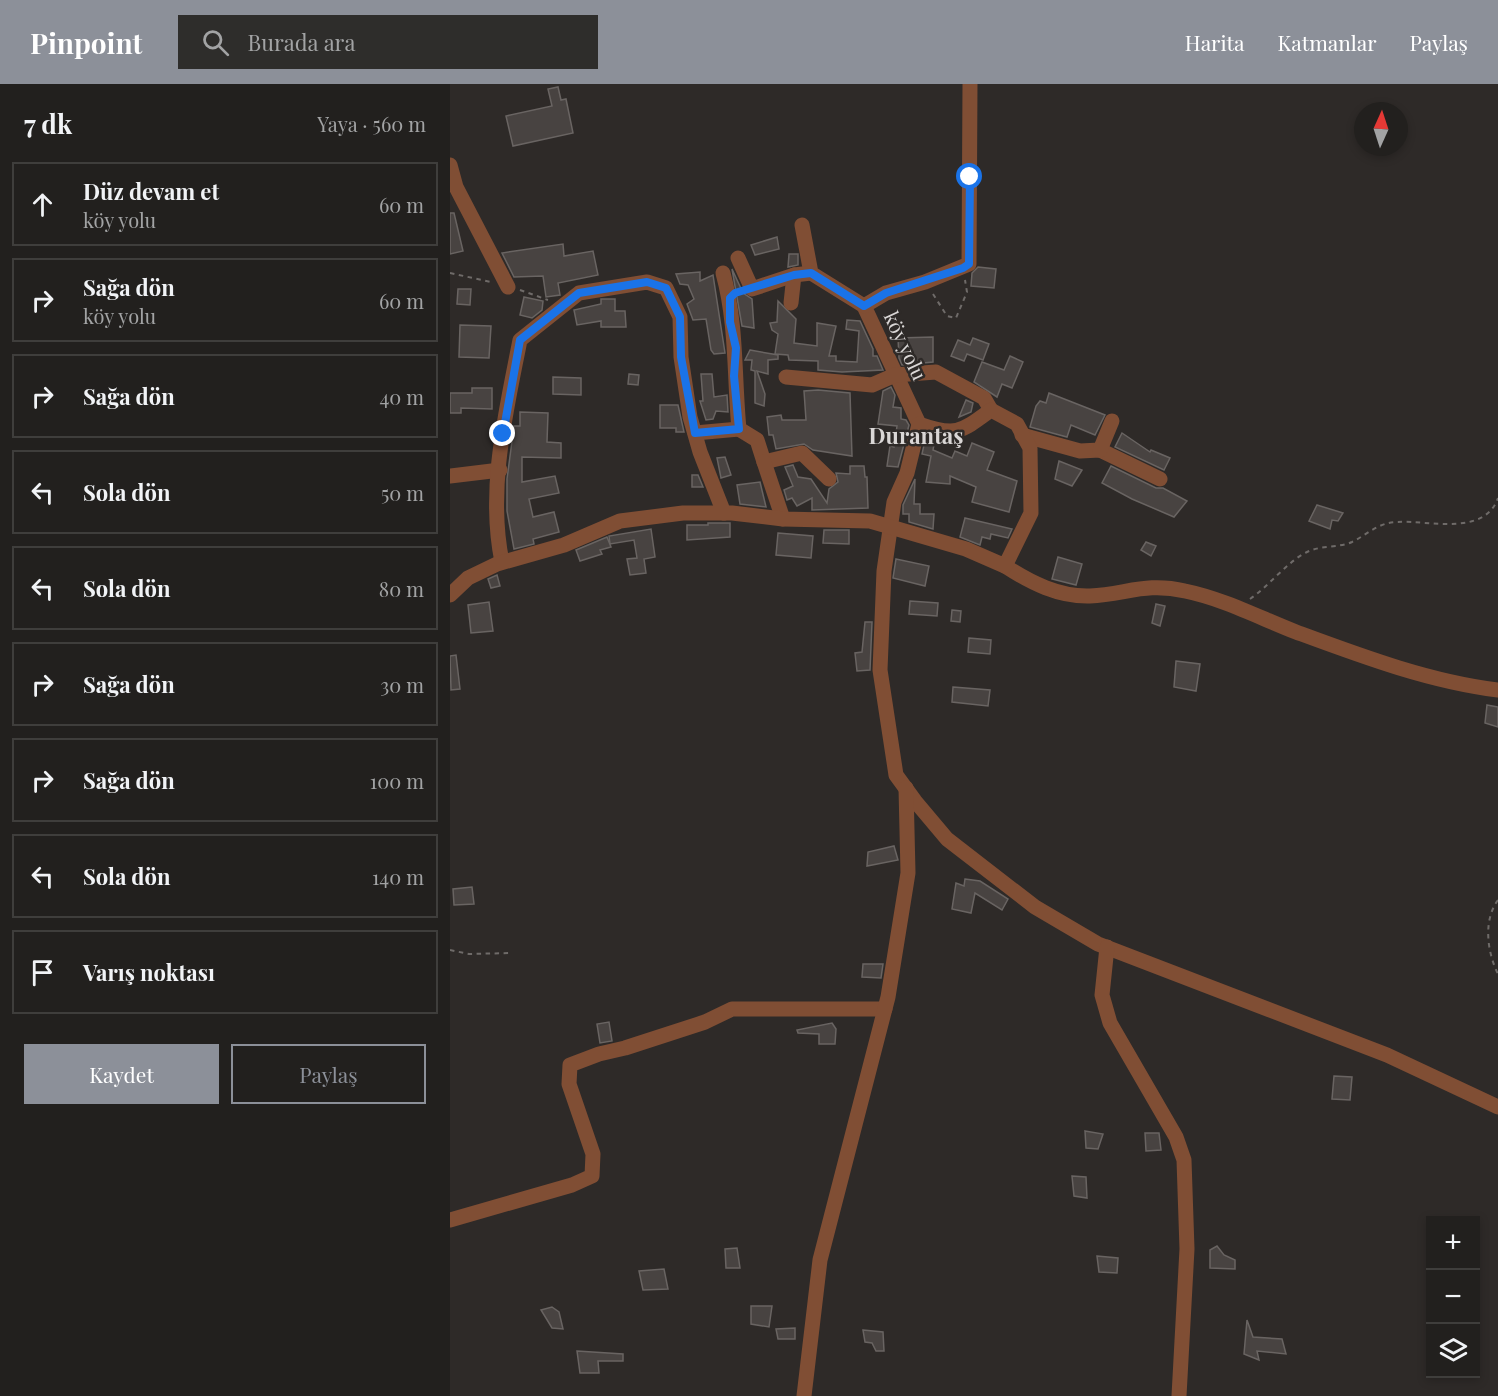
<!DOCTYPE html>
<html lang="tr">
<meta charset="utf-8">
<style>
body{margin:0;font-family:"Playfair Display",serif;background:#2e2d2b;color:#f1f3f6}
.controls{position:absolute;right:18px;bottom:18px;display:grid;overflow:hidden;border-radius:0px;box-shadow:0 3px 9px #0003}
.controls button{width:54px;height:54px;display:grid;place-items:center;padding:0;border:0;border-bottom:2px solid #3f3e3c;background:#22201e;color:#f1f3f6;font:30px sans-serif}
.compass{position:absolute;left:904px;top:18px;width:54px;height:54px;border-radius:50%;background:#22201e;box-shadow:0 3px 9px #0003;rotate:3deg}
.stop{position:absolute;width:18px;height:18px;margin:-14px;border:4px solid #1a73e8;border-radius:50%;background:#fff}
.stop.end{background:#1a73e8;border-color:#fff;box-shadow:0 2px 6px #0008}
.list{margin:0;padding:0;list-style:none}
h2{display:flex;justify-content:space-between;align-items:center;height:78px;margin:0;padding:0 24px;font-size:26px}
h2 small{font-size:20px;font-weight:400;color:#a2a3a4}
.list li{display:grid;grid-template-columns:39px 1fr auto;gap:18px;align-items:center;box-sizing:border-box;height:84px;margin:0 12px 12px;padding:0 12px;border:2px solid #3f3e3c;border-radius:0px}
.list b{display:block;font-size:22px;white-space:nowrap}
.list p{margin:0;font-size:20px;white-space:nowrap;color:#a2a3a4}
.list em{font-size:20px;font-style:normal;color:#a2a3a4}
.actions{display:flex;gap:12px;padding:18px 24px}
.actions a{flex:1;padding:14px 0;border:2px solid #8c9099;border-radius:0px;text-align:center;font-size:21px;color:#8c9099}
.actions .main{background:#8c9099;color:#fff}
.icon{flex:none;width:33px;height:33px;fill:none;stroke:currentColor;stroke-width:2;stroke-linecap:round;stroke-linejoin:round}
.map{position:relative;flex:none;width:1048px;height:1312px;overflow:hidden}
header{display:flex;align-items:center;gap:36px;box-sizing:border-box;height:84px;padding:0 30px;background:#8c9099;color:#fff}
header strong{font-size:28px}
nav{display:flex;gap:33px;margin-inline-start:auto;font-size:21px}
.search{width:420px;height:54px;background:#2e2d2b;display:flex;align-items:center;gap:15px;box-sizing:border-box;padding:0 21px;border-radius:0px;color:#a2a3a4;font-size:22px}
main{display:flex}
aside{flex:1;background:#22201e}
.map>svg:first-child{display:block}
</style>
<header>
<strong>Pinpoint</strong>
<div class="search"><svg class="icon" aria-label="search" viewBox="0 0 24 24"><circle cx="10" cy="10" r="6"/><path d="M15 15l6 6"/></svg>Burada ara</div>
<nav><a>Harita</a><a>Katmanlar</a><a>Paylaş</a></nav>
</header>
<main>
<aside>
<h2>7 dk<small>Yaya · 560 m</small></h2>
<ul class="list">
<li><svg class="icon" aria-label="ahead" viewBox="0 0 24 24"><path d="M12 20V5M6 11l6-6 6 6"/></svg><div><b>Düz devam et</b><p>köy yolu</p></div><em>60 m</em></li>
<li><svg class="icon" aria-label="right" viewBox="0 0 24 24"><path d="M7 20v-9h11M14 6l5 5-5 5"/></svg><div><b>Sağa dön</b><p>köy yolu</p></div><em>60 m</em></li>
<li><svg class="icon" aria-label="right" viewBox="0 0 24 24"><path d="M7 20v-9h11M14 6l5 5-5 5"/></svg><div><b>Sağa dön</b></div><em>40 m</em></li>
<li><svg class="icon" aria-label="left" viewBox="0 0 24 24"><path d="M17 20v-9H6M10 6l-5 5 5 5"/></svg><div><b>Sola dön</b></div><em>50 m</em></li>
<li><svg class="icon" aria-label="left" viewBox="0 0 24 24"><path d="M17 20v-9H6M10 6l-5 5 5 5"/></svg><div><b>Sola dön</b></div><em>80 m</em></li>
<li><svg class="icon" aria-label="right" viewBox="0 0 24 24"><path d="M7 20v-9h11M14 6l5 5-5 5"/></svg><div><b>Sağa dön</b></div><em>30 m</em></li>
<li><svg class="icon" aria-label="right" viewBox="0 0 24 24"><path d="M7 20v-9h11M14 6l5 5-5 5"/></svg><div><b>Sağa dön</b></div><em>100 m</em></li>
<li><svg class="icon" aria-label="left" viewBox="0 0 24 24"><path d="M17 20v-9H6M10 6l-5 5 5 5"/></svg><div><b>Sola dön</b></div><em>140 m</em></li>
<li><svg class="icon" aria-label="arrive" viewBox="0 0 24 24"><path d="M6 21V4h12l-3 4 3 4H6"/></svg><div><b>Varış noktası</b></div></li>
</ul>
<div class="actions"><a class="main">Kaydet</a><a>Paylaş</a></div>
</aside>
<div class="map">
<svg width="1048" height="1312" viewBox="0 0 1048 1312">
<rect width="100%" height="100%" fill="#2e2a28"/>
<g fill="#484341" stroke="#696462" stroke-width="1.5">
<path d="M108,3l3,13 5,-1 7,34 -60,13 -7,-30 46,-10 -4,-17z"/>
<path d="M0,129h4l9,38 -13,3z"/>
<path d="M327,153l2,12 -24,6 -4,-10z"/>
<path d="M113,160l1,12 29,-5 5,24 -40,8 2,12 -14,2 -3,-21 -29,1 -12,-24z"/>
<path d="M339,170h9v11l-10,2z"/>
<path d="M528,183l18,2 -2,19 -23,-2 1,-13z"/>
<path d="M282,185l11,24 9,6 2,29 -12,-2z"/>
<path d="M250,188v9l13,-6 12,78 -11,1 -3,-4 -5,-31 -13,1 -6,-16 7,-5 -6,-14 -8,-1 -4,-10z"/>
<path d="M8,205h13l-1,16 -13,-1z"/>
<path d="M74,213l19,4 -1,9 -10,8 -12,-3z"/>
<path d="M151,215h14v12h10l1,16h-25v-6l-24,4 -3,-15 27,-6z"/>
<path d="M328,217l18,18 -2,24 23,3v-23l19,3 -7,30h7v5l21,1 2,-31 -13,-2 1,-9 13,1 13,28v7h4l6,14 -41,2 -24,-2v-9l-29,-1 -1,-5 -13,-1 3,-20 -6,-4 -2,-7 7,-1z"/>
<path d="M10,241l31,1 -2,32 -30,-1z"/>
<path d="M483,253v25l-31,3 -3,-7 -1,-20z"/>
<path d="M523,254l16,6 -6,16 -16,-6 -3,7 -13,-5 7,-16 12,5z"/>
<path d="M300,266l28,5v4l-10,1v14l-11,-3 8,23 -1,12 -9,-3v-32l-4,-1 1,-10h-7z"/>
<path d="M560,272l13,6 -11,26 -10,-4 -5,13 -23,-15 8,-20 22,8z"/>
<path d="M179,290l10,1 -1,10 -10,-1z"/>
<path d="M251,290h11l2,23 13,-2 1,17 -12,-1 -3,8 -7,1 -6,-19h3z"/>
<path d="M103,293l28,1v17l-28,-1z"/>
<path d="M441,303l4,8 -2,12 8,1v11l5,1 3,5 -11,42 -11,-1 3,-20 4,1 3,-21 -19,-2 5,-33z"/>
<path d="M22,304h20v21l-31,-1v5h-11v-20h22z"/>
<path d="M368,306l32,3 2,63 -39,-6 -9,-6 -28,5 -3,-14h-4l-2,-18 14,-2 1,5h24l-2,-29z"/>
<path d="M599,309l56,22 -10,20 -24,-10 -4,12 -37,-10 6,-21 4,-5 6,2z"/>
<path d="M516,316l7,3 -2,9 -12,5z"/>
<path d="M210,321h18l6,27h-8v-4h-16z"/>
<path d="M70,328l28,1 -1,29 14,1v15l-39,-1v25l33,-6 4,17 -30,6 4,18 21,-5 5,20 -26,7 1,5 -20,5 -7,-38v-32l7,-53h6z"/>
<path d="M672,349l28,19 1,-2 19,8 -6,12 -49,-23z"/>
<path d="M476,352l9,3 -2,11 19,8 3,-7 12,5 5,-13 22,9 -7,18 30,11 -8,31 -37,-10 4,-15 -26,-11v8l-24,-2 5,-26 -9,-2z"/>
<path d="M275,373l6,18 -10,3 -4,-20z"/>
<path d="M609,377l23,9 -10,16 -17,-7z"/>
<path d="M343,381l5,12 13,2 16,24 2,-14 9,-7 -2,-9 14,1v-8h14l1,11h2l1,31 -56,2v-12l-15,8 -5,-8 -5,2 -3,-10 9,-4 -8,-19z"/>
<path d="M661,382l45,22h7l24,13 -13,16 -42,-18 -30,-16z"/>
<path d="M242,391h6l5,12h-11z"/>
<path d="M465,395l-1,25h6v10h14l-1,15 -24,-7v-8h-6v-9z"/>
<path d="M310,398l6,25 -26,-3 -3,-19z"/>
<path d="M867,421l26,8 -5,8 -6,-1 -2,9 -21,-8z"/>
<path d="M515,434l47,11 -4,9 -17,-4 -1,5 -8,-2 -2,8 -20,-8z"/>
<path d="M258,439h22v14l-43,3v-15h21z"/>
<path d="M201,445l4,28 -11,2 2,14 -16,2 -3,-16 10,-1 -3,-18 -24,4 -1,-8z"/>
<path d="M374,446h25v14l-26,-1z"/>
<path d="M328,449l35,3 -2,22 -35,-3z"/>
<path d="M157,453l4,10 -11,3 2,4 -22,7 -4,-11z"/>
<path d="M696,458l10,4 -5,10 -10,-6z"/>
<path d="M608,473l24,7 -6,21 -24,-6z"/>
<path d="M446,475l33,7 -4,20 -32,-8z"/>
<path d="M47,491l3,11 -9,2 -3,-9z"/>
<path d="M460,517l28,2 -1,13 -28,-2z"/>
<path d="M39,518l4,29 -22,2 -3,-28z"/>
<path d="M706,520l9,2 -5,20 -8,-3z"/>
<path d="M502,526l9,1 -1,11 -9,-1z"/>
<path d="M415,538h7l-2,48 -13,1 -2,-18 7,-1z"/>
<path d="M519,554l22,2 -1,14 -22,-2z"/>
<path d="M6,571l4,34 -9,1 -1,-34z"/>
<path d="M726,577l24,3 -4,27 -22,-4z"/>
<path d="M503,603l37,3 -2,16 -36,-4z"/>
<path d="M1037,621l11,2v20l-13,-4z"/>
<path d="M444,762l4,14 -31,6 1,-14z"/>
<path d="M515,795l15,2 28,18 -6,11 -27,-17 -4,20 -19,-4 4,-26 8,3z"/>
<path d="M22,803l2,17 -20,1 -1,-16z"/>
<path d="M413,880h20l-2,14 -19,-1z"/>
<path d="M159,938l3,19 -12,2 -3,-19z"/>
<path d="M382,939l4,6 -1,15h-16v-10l-21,-1 -1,-3z"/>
<path d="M884,992l18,1 -2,23 -18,-1z"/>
<path d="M635,1047l18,3 -5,15 -12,-1z"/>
<path d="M695,1049h14l2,17 -15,1z"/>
<path d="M622,1092l14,1 1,21 -13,-2z"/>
<path d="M767,1162l7,9 11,5v9l-25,-1v-18z"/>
<path d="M287,1164l3,20h-14l-1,-19z"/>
<path d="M647,1172l21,2 -1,15 -18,-1z"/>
<path d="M214,1185l4,20 -25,1 -4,-19z"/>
<path d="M301,1222h21l-3,21 -18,-3z"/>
<path d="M102,1223l7,5 4,17 -11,-1 -11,-18z"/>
<path d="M797,1236l6,17 29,2 4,15 -29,-3 2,9 -15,-6z"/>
<path d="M345,1244v11h-17l-2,-10z"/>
<path d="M413,1246l20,2 1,19h-8l-4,-8 -7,-1z"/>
<path d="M127,1267l46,3v7h-25l1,12h-19z"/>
</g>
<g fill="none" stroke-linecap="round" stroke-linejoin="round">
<g stroke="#6f6b69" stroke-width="2" stroke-dasharray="4.5 4.5" stroke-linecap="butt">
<path d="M0,189l41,9"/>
<path d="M70,206l28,10"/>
<path d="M483,210l14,22 9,2 11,-26 -2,-12"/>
<path d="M800,515c19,-13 38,-38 57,-47 14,-7 32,-4 45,-10 16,-8 27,-20 46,-20 30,-2 86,15 100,-24"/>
<path d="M1048,816c-15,20 -11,52 0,74"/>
<path d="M0,866l19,4 42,-1"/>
</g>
<g stroke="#804e34" stroke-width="15">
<path d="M520,0l-1,180 -44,18 -39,11 -22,13 55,118 -12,49 -13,29 -10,69 -4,99 16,105 19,26 32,38 88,68 63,37 289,111 111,52"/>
<path d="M0,81l6,22 52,100"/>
<path d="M352,141l9,48 53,33"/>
<path d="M288,174l14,31 42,-14 17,-2"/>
<path d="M341,219l3,-28"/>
<path d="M336,293l86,8 23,-10 41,-3 48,26 7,12"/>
<path d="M289,345l18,11 7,22 38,-9 27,26"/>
<path d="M245,349l44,-4c-5,-52 -2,-105 -16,-156"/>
<path d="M572,351l58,16 20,-1 60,29"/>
<path d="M650,366l12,-29"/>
<path d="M314,378l19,57"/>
<path d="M0,392l50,-6"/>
<path d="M52,478c-15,-73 4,-150 18,-222l59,-47 68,-11 19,6 14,29 1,40 9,60 10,35 24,61"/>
<path d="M555,482c26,17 54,31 85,30 37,-2 56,-14 95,-5 39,8 75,27 111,41 65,24 134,50 202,58"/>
<path d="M0,511l18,-17 29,-14 67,-19 56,-24 63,-8h49l51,6 87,2 96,28 39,17 26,-53 -1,-65 -13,-24 -26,-14c-30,22 -35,27 -72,14"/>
<path d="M657,863l-5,48 8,28 66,114 8,23 3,89 -8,147"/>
<path d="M0,1136l122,-35 20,-9 1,-22 -24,-70 1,-19 29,-11 26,-6 80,-26 27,-13h153"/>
<path d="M354,1312l16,-136 68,-263 20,-124 -2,-85"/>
</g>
</g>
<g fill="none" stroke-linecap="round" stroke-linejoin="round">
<path stroke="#1a73e8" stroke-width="8" d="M53,350l17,-94 59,-47 68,-11 19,6 14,29 1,40 14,76 44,-4 -5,-53 2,-28 -6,-26v-24l5,-5 59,-18 17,-2 53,33 22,-13 77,-25 6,-4 1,-87"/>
</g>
<g text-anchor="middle" stroke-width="5" stroke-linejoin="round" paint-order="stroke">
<g font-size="20" fill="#dad7d6" stroke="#2e2a28">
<text transform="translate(455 262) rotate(65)" y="7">köy yolu</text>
</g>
<g font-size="22" font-weight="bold" fill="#dad7d6" stroke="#2e2a28">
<text x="466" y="360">Durantaş</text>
</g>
</g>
</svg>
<div class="controls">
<button>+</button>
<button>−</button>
<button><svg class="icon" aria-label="layers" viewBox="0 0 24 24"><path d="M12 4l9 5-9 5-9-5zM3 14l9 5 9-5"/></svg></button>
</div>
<svg class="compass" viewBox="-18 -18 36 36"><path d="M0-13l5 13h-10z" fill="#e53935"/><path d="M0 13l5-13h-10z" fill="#a2a3a4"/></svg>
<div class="stop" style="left:520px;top:93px"></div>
<div class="stop end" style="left:53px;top:350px"></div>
</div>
</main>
